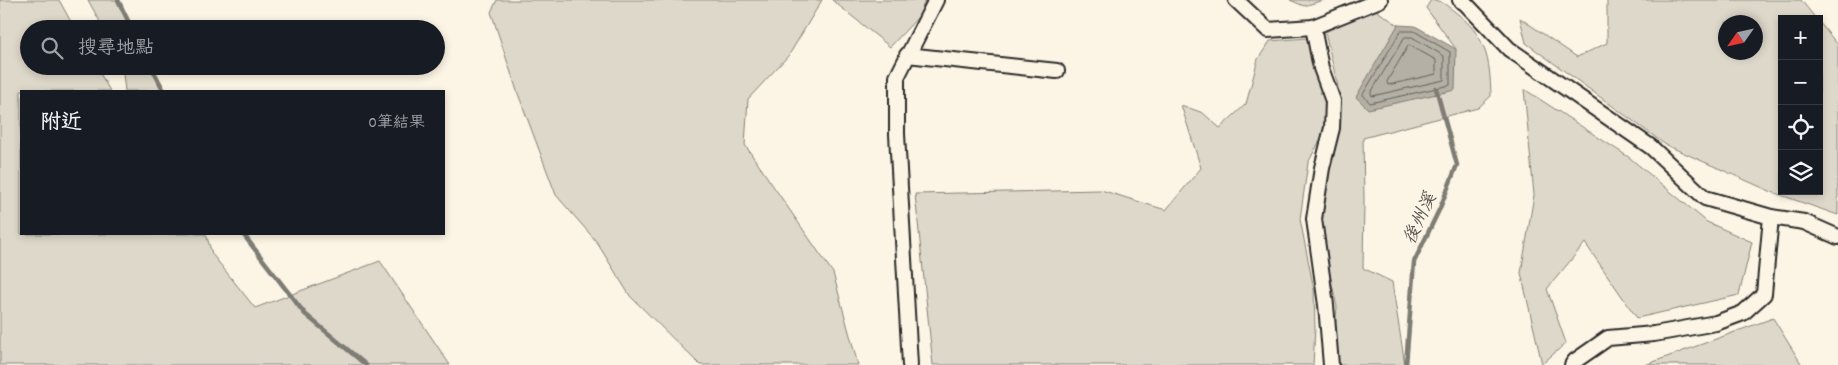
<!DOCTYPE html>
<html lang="zh-TW">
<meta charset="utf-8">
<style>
body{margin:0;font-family:Dekko,"LXGW WenKai TC",sans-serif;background:#20242c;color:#f1f3f6}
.controls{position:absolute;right:15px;top:15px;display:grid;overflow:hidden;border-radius:0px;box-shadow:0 2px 8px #0003}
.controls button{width:45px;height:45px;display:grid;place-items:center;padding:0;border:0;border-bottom:1px solid #363941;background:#171b24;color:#f1f3f6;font:25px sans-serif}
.compass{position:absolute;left:1718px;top:15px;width:45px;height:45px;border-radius:50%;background:#171b24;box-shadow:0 2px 8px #0003;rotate:236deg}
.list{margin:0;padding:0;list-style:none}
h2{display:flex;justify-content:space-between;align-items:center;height:65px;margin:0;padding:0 20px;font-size:21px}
h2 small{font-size:16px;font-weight:400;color:#9ea1a6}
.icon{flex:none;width:28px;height:28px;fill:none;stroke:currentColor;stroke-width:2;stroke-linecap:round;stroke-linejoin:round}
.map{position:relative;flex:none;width:1838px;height:365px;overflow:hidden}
.search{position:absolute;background:#171b24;box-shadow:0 2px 8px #0003;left:20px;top:20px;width:425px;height:55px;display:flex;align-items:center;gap:12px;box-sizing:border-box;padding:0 18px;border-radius:28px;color:#9ea1a6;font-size:19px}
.panel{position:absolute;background:#171b24;box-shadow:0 2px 8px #0003;left:20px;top:90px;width:425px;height:145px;border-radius:0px}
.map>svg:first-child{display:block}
</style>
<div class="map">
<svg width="1838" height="365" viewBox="0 0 1838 365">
<rect width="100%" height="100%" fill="#fcf5e5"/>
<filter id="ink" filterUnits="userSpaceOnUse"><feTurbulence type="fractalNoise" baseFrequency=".02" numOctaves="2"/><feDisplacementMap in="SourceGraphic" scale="10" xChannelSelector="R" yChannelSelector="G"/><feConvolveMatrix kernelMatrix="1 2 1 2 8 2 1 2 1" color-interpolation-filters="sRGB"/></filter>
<g filter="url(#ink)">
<g fill="#ded8ca" stroke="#84827a" fill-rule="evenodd">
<path d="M0,0h59l16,29h-46v37h67l14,25h-89v143h185l6,20 43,54 125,-47 70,104h-450z"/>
<path d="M88,0h30l14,29h-28z"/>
<path d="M497,0h325l-33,55 -41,44 -3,46 88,128 25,92h-158l-70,-69 -34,-55 -40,-46 -39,-104 -26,-79z"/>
<path d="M832,0h93l-5,15 -30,32z"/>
<path d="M1290,0h34l-20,6z"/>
<path d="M1431,0c10,0 15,5 23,11 32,24 36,47 37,85l-13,12 -115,30 1,62 -1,68 29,14 13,83h-73l5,-58 -18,-82 8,-52 11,-44v-42l-13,-55 49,-23 24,16 -14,25 72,-1 -30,-41z"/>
<path d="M1607,0h194l15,19h-34v172h37v-169l19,23v170l-66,-23 -106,-47 -140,-102 -6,-25 57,39 30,-14zM1726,22h30v30h-30z"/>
<path d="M1307,38l15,47 7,38 -21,40 -8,56 14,71 1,39 -2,36h-380l-18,-171 186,-4 65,20 35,-42 -20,-63 22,8 17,15 26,-24 12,-45 12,-18z"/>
<path d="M122,66h28l12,25h-37z"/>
<path d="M1524,89l106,69 77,64 45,20 -13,53 -102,23 -52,-75 -38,46 19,54 -24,21 -21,-91 13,-78z"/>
<path d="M1773,318l29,47h-157z"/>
</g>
<path fill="#b4b0a5" stroke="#7d7b74" d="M1398,25l17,1 41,23 -1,41 -87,19 -12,-12z"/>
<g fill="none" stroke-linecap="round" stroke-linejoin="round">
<g stroke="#62605c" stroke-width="1">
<path d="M1401,31h13l36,21v33l-80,18 -7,-8z"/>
<path d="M1405,37h7l32,19v24l-72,16 -1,-3z"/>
<path d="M1409,45l27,15v14l-48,11 -1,-3z"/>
</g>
<g stroke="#7d7b74" stroke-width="4.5">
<path d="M118,0l14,29"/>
<path d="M151,66l13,25"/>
<path d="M243,234l62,80 61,51"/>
<path d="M1406,365l8,-103 26,-54 17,-43 -21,-77"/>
</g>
<defs>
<g id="minor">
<path d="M1236,0l32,30 45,-3 67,-27"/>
<path d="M1460,0l5,3 44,46 142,98 54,51 66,19 33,5 34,15"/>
<path d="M1313,27l8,41 12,33 -1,27 -10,40 -8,51 12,86 5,60"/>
<path d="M907,55l150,16"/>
<path d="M910,365l-13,-231v-57l39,-77"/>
<path d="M1572,365l3,-4 33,-23 46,-4 62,-11 27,-10 21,-19 7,-77"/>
</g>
</defs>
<use href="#minor" stroke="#2b2b2b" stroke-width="18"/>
<use href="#minor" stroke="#fcf5e5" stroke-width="14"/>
</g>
</g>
<g text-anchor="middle" stroke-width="4.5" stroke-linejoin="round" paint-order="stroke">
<g font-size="18" font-style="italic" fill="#545350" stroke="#fcf5e5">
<text transform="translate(1419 218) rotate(-65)" y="6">後州溪</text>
</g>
</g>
</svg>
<div class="controls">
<button>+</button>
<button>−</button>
<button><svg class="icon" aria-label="locate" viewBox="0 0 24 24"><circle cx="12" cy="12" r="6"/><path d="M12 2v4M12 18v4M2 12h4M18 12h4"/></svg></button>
<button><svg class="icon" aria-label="layers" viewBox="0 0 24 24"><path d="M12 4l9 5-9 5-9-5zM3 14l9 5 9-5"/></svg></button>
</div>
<svg class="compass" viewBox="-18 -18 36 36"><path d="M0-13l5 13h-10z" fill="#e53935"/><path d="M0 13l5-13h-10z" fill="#9ea1a6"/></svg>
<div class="search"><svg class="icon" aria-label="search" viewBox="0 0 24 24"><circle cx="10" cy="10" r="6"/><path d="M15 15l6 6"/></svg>搜尋地點</div>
<section class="panel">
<h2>附近<small>0筆結果</small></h2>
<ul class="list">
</ul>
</section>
</div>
